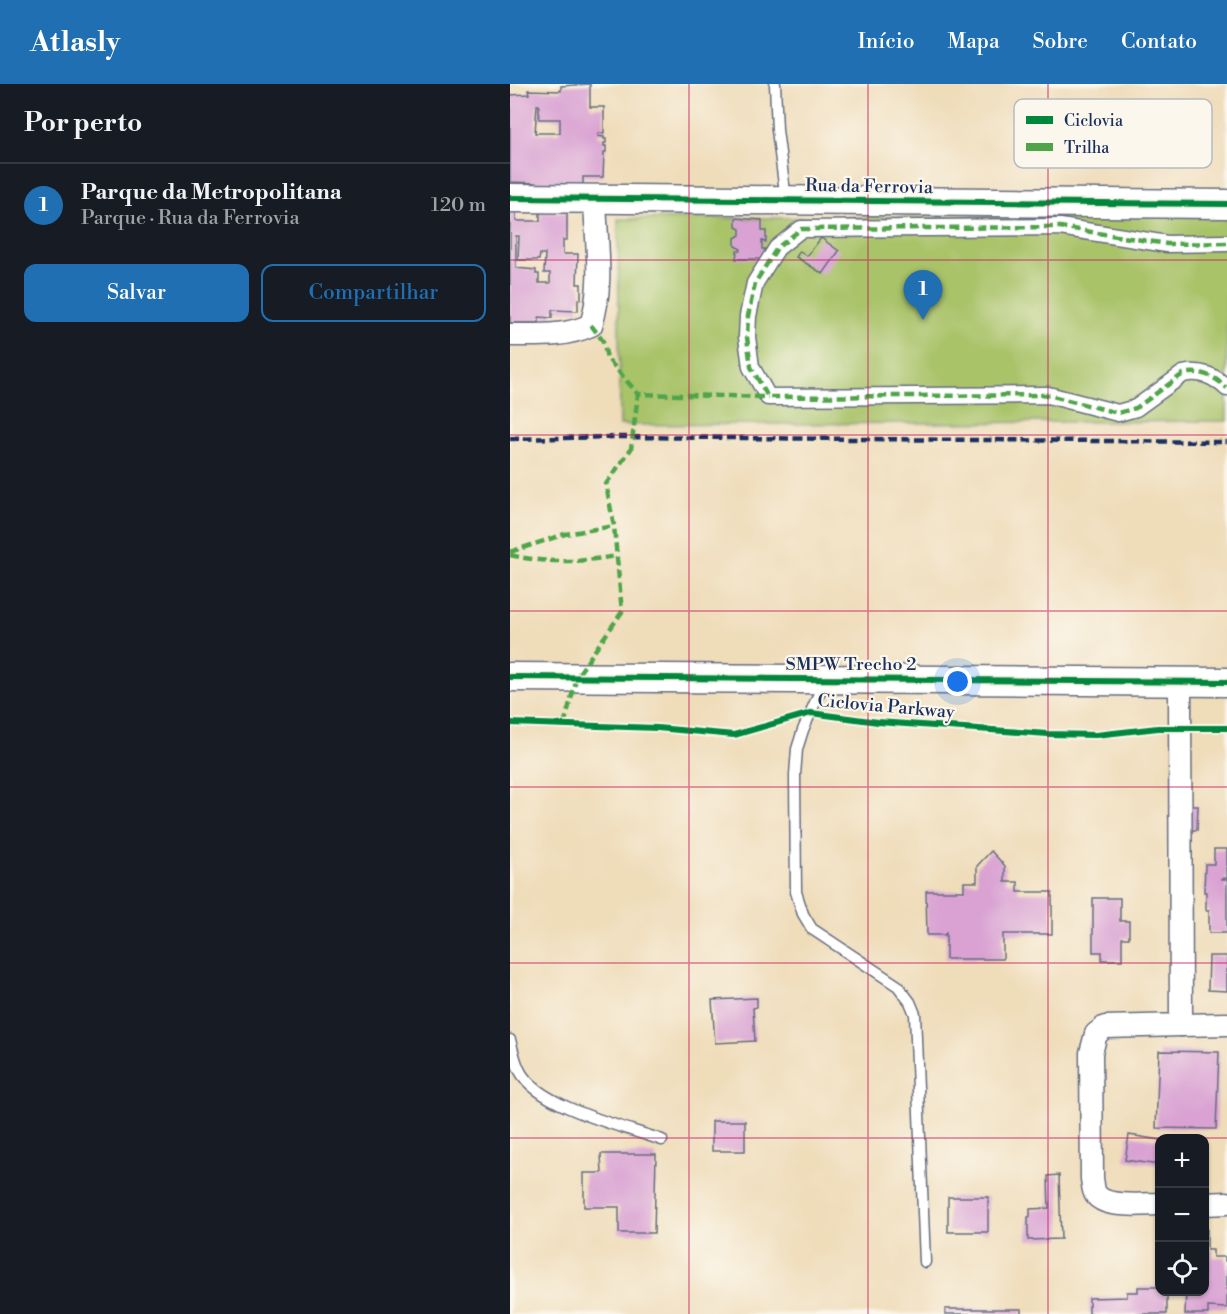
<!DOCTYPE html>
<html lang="pt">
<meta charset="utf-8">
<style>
body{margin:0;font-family:"Libre Bodoni",serif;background:#20242c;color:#f1f3f6}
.controls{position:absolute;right:18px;bottom:18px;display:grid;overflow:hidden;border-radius:12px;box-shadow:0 2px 4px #0004}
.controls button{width:54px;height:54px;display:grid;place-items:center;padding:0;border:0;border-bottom:2px solid #363941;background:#171b24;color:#f1f3f6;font:30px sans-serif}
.you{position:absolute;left:448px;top:598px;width:21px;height:21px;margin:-15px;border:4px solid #fff;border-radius:50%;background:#1a73e8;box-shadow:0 0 0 9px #1a73e833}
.badge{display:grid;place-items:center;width:39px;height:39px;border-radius:50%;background:#1f6fb2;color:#fff;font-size:20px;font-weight:700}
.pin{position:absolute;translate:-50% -50px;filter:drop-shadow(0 2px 3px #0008)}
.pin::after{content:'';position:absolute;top:32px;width:21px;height:18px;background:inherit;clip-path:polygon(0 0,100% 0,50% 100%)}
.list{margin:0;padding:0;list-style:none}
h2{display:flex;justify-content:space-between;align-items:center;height:78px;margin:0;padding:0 24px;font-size:26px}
h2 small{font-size:20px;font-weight:400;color:#9ea1a6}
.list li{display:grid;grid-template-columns:39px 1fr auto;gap:18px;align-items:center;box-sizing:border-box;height:84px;padding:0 24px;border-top:2px solid #363941}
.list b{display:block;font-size:22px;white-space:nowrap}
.list p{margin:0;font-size:20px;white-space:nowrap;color:#9ea1a6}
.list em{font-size:20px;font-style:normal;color:#9ea1a6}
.actions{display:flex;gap:12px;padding:18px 24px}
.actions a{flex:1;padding:14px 0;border:2px solid #1f6fb2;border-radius:12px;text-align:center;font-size:21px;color:#1f6fb2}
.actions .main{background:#1f6fb2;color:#fff}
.icon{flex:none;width:33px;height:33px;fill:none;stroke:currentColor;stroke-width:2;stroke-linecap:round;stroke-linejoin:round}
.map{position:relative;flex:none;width:717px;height:1230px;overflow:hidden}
header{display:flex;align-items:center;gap:36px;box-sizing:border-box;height:84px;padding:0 30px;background:#1f6fb2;color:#fff}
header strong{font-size:28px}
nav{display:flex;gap:33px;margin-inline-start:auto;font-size:21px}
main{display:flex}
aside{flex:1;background:#171b24}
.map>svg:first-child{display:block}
</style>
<header>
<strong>Atlasly</strong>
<nav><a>Início</a><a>Mapa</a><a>Sobre</a><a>Contato</a></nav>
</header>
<main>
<aside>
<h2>Por perto<small></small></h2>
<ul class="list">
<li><span class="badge">1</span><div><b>Parque da Metropolitana</b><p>Parque · Rua da Ferrovia</p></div><em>120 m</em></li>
</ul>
<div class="actions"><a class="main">Salvar</a><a>Compartilhar</a></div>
</aside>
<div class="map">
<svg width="717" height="1230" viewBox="0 0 717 1230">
<rect width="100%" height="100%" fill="#fbf7ec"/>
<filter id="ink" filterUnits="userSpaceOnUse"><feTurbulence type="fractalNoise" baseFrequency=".0167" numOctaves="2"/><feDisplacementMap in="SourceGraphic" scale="12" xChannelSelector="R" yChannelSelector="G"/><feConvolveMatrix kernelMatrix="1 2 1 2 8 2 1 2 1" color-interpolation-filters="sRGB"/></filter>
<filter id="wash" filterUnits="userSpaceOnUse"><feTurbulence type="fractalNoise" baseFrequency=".008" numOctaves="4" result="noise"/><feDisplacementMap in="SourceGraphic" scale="24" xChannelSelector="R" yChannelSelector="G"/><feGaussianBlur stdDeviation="1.35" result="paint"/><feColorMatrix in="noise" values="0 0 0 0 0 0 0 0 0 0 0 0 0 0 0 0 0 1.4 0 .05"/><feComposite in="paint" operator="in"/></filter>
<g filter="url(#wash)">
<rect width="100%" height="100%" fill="#efdcb9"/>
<path fill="#a9c369" stroke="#627964" stroke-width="1.5" d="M608,131l109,1v205l-607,4 -2,-206z"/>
<g id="blocks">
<g fill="#d9a2d3" fill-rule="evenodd">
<path d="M80,0v23h14v26h-6v3l6,1v2h2v4h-2v3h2v6h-2l-1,25h-20v8h-48v-2l-25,-1v-87l19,-1 -1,-4 33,1v-5zM27,21h2v14h21v14h-25z"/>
<path d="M0,128h6v9h24v-9h27v28h-4v14h15l-1,30h4v16l-3,-1v12l-26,-1v8l-13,-1v6h-29zM6,152h3l-1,24h21l1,-6h5l-1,19h6v10h-11v-9h-3v-4l-20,-2z"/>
<path d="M226,134l26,2v11h4v11l-4,-1v8h3v10h-29l1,-8h3l1,-2 -6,-3v-8l5,-3v-6l-4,-2z"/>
<path d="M311,154l18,13 -16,23 -27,-17 4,-6 7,5z"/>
<path d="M674,722h14l-1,24h-13z"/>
<path d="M704,765h13v29l-7,1h7v54h-18v-23h-3v-18h-2l1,-28h9z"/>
<path d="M481,767l14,15v16h13v10h34v42h-49v25h-57v-26l-2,2h-17l-1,-44h38v-9h13v-16z"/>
<path d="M583,814h27v23h9v17h-7v22h-20v-8h-9z"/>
<path d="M699,872h18v35l-19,-1z"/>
<path d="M247,914v9l-4,1 2,33 -40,2 -3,-43z"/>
<path d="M649,967l60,1 -3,77 -60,-1z"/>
<rect x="202" y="1037" width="33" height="30"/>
<path d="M619,1051l31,5 -1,25 -34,-5z"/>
<path d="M91,1070h55l-2,79h-35v-26h-35v-34h18z"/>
<path d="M549,1091l2,64 -33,1v-23h2v-8l19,-1 -1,-32z"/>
<rect x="438" y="1113" width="40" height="35"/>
<path d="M694,1144h3v22h6v7h12v4h2v47l-19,-1v7h-23l1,-22h18z"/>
<path d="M628,1203h22v5h7v22h-78v-16l38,-1v-5h11z"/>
<rect x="435" y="1225" width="76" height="5"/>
</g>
</g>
</g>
<g filter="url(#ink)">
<use href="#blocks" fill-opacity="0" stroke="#656c7e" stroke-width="1.5"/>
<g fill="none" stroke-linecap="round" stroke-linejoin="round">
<defs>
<g id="service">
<path d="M265,0l2,46 9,70"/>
<path d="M314,598l-21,48 -6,19 -2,26 1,117 7,22 9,15 86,57 12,16 5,12 10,248"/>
<path d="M0,956c3,10 5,22 10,31 18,36 105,56 142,69"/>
</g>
<path id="pedestrian" d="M717,159l-60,1 -107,-17 -259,2 -24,19 -22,35 -7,33 -1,21 4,30 17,30 280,-2 70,18 18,-5 47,-34c18,-4 31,2 44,14"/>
<g id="minor">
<path d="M0,251c28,0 55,2 81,-10 13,-39 5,-84 4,-125"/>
<path d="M671,941l46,-1"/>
<path d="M650,1120c-16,0 -56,5 -65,-11 -2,-4 -2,-10 -3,-14l-1,-126 5,-19 9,-7 76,-2 -1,-343"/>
<path d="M694,1120l23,-1"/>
</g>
<g id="tertiary">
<path d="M0,114l717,6"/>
<path d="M0,593l717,5"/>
</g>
</defs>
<use href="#service" stroke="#656c7e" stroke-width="13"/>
<use href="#pedestrian" stroke="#656c7e" stroke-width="19"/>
<use href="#minor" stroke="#656c7e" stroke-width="25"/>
<use href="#tertiary" stroke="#656c7e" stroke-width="31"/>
<use href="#service" stroke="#fff" stroke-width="10"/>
<use href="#pedestrian" stroke="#fff" stroke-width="16"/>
<use href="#minor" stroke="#fff" stroke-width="22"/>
<use href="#tertiary" stroke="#fff" stroke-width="28"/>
<path stroke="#1b2f5e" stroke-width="4.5" stroke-dasharray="9 4.5" stroke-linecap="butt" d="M0,355l105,-2 612,5"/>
<g stroke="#4fa44a" stroke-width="4.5" stroke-dasharray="9 4.5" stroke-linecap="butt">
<path d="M717,159l-60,1 -107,-17 -259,2 -24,19 -22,35 -7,33 -1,21 4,30 17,30 280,-2 70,18 18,-5 47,-34c18,-4 31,2 44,14"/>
<path d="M81,241l12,16 4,17 31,36"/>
<path d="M0,468l55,-18 49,-8"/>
<path d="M0,471c40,9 67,7 107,1"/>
<path d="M54,641l13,-49 45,-64 -8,-86 -8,-42 25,-35 7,-55 130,3"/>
</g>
<defs>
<g id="cycleway">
<path d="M0,114l717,6"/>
<path d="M0,593l717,5"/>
<path d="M0,639l147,5 77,7 77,-22 67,9 170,12 48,1 62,-7h69"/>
</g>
</defs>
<use href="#cycleway" stroke="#fbf7ec" stroke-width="10"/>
<use href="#cycleway" stroke="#00873e" stroke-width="6"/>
</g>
</g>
<path fill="none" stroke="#c2185b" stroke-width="1.5" stroke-opacity="0.55" d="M179,0v1230M358,0v1230M538,0v1230M0,176h717M0,351h717M0,527h717M0,703h717M0,879h717M0,1054h717"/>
<g text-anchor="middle" stroke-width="4.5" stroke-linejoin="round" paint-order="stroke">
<g font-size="18" fill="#1b2f5e" stroke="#fbf7ec">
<text transform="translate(359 102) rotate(1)" y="6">Rua da Ferrovia</text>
<text x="341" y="586">SMPW Trecho 2</text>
<text transform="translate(376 622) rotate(5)" y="6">Ciclovia Parkway</text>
</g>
</g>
<rect x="504" y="15" width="198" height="69" rx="9" fill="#fbf7ec" stroke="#b8bbc1" stroke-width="1.5"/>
<rect x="516" y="32" width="27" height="8" fill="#00873e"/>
<rect x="516" y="59" width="27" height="8" fill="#4fa44a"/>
<g font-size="16" fill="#1b2f5e">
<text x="554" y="42">Ciclovia</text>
<text x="554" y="69">Trilha</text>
</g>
</svg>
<div class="controls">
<button>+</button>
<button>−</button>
<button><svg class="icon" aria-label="locate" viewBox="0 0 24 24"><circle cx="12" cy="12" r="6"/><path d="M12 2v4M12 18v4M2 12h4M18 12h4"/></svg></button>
</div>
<div class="you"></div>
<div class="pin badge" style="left:413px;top:236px">1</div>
</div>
</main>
